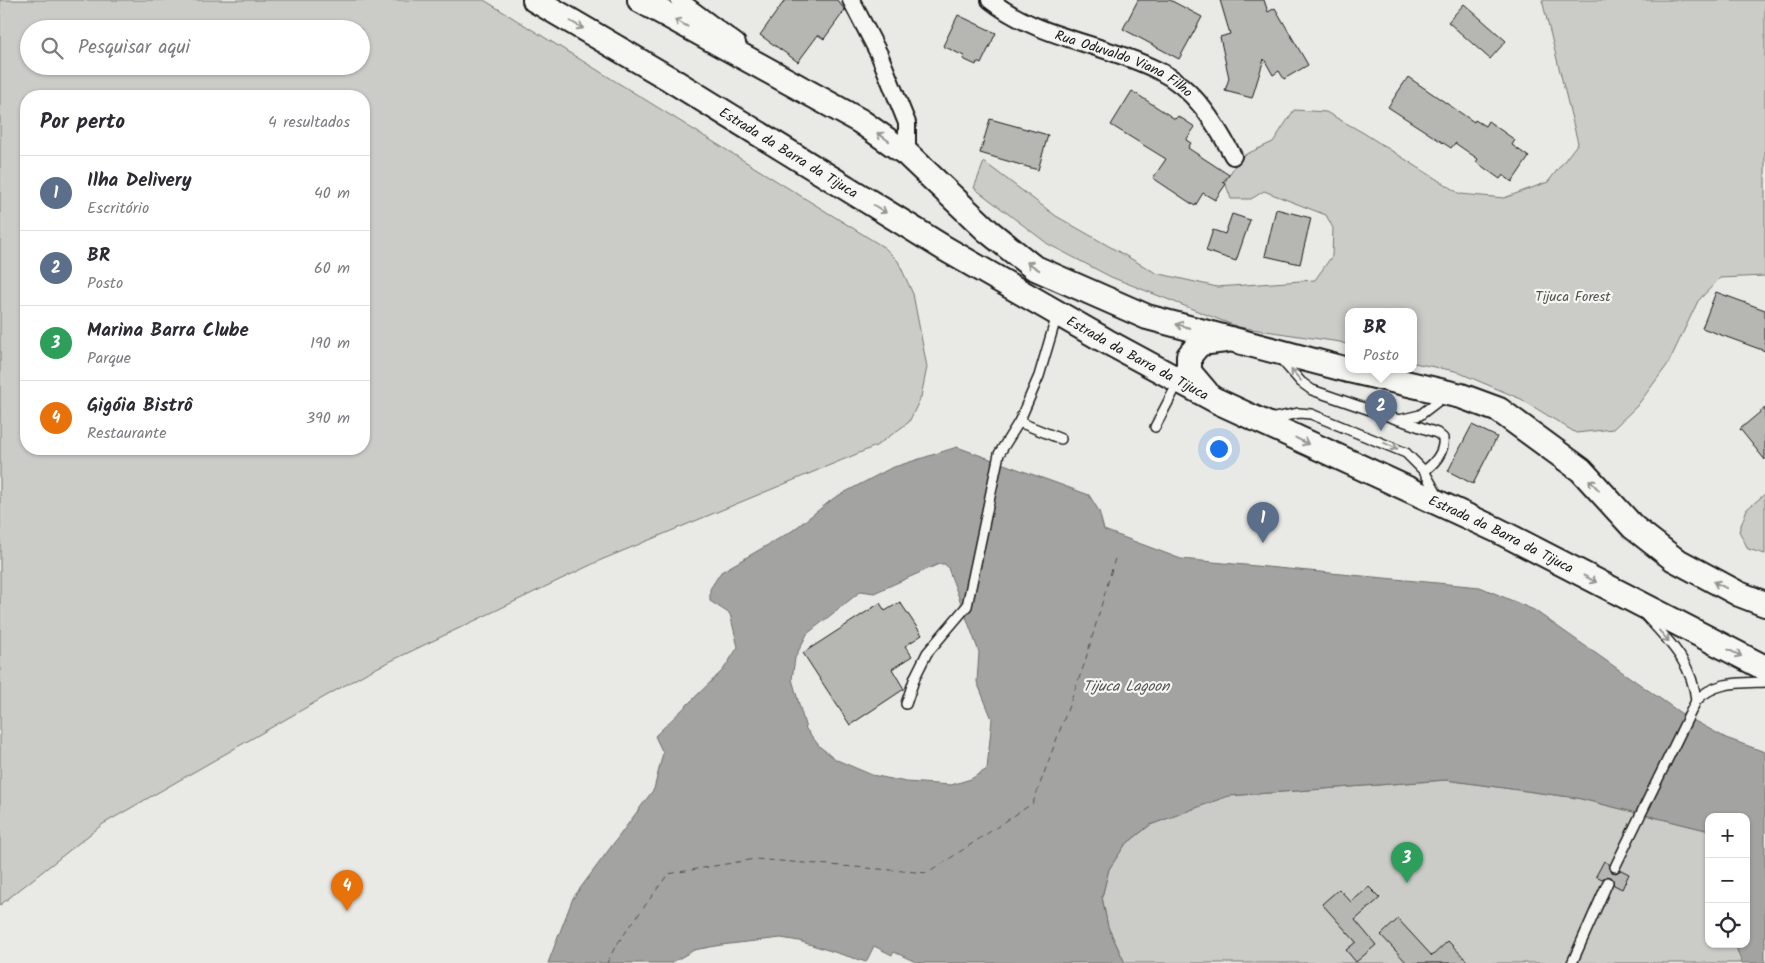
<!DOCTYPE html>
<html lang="pt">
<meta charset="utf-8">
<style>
body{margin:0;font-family:Kalam,sans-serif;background:#f7f7f7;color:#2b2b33}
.controls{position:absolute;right:15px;bottom:15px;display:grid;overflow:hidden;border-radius:10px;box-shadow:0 1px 4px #0004}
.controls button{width:45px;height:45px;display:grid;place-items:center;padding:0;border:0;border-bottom:1px solid #e1e1e2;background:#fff;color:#2b2b33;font:25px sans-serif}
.you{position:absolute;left:1218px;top:448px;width:18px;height:18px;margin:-12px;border:4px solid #fff;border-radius:50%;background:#1a73e8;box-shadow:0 0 0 8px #1a73e833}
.badge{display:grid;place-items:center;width:32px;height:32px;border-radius:50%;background:#0f766e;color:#fff;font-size:16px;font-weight:700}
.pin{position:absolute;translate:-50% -41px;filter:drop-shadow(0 1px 2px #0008)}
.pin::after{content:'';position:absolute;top:26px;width:18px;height:15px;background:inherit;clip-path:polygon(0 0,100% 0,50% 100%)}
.popup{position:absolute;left:1345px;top:308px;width:72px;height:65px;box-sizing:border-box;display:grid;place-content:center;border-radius:10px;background:#fff;filter:drop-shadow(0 1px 4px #0005);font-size:16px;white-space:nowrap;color:#7c7c81}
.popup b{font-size:19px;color:#2b2b33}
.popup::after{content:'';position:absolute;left:50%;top:100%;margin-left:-10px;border:10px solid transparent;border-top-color:#fff}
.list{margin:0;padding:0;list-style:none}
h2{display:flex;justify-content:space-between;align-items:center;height:65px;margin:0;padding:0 20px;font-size:21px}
h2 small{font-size:16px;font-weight:400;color:#7c7c81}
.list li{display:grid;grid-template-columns:32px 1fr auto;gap:15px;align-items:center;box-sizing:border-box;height:75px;padding:0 20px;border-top:1px solid #e1e1e2}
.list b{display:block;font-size:19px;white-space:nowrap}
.list p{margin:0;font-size:16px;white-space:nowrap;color:#7c7c81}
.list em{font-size:16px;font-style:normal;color:#7c7c81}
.icon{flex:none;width:28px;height:28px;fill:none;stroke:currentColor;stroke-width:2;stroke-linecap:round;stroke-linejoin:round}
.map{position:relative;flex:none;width:1765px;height:963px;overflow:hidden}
.search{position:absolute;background:#fff;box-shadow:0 1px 4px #0004;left:20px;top:20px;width:350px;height:55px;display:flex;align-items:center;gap:12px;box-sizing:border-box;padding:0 18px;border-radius:28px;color:#7c7c81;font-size:19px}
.panel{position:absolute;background:#fff;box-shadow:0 1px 4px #0004;left:20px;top:90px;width:350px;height:365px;border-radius:20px}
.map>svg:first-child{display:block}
</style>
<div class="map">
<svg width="1765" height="963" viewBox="0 0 1765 963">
<rect width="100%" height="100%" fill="#e9e9e5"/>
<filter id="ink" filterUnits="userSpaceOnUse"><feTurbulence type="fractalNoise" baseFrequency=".02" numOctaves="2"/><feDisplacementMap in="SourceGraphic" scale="10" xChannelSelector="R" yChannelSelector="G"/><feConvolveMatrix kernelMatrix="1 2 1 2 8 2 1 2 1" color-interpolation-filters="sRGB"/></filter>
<g filter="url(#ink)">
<g fill="#cbcbc7" stroke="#747472" fill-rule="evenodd">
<path d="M0,0h484l401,248 13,13 15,33 14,73 -6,30 -12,25 -33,24 -275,114 -233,112 -265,152 -103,81zM29,29h332v37h-332zM364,96v353h-338v-353z"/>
<path d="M1542,0h223v276l-45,2 -22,23 -30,63 -31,42 -24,23 -37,4 -55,-34 -66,-28 -41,-8v-51h-66v33l-8,-3 -102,-15 -127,-50 -63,-33 -74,-56 10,-26 72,54 100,57 61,14 98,-7 17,-24 1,-28 -7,-13 -62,-24 -13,8h-20l-6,-17 15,-25 33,-15 21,-32 32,2 36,20 98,62 44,4 44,-16 30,-39z"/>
<path d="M1765,494v60l-17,-5 -9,-18 8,-22z"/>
<path d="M1446,780l131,18 129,32 3,2v112h26l7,19h-617l-17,-36 -6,-30 7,-28 16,-24 25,-20 78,-29z"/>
</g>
<path fill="#a3a3a1" stroke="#6d6d6c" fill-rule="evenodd" d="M957,447l132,48 10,16 5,19 77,29 299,28 54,23 148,104 44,24 39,14v211h-23l-7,-19h11v-127h-37v15l-3,-2 -129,-32 -131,-18 -218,16 -78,29 -25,20 -16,24 -7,28 6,30 17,36h-207l-24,-11 -2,3 -18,-9 -8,16 -67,-21 -18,-3 -60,7 -27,5 -23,13h-123l25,-65 81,-109 9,-36 -8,-17 68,-66 15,-23 -8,-33 -20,-13v-12l11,-17 71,-41 42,-33 57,-30zM939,564h6l3,4 31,84 -2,30 15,37 -5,50 -16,10 -20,6 -45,-3 -34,-7 -35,-15 -17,-13 -14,-18 -14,-50 3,-21 12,-24 54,-43 13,2z"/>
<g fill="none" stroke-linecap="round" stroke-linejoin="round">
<path stroke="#525251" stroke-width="1" stroke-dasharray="6 5" stroke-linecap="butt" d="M607,963l8,-16 53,-73 87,-15 173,14 105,-70 51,-138 32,-110"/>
</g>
<g fill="#b6b6b3" stroke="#1c1c1c">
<path d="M785,0h52l8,10 -21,29 -6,-4 -20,27 -38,-27z"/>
<path d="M1138,0h32l32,17 -23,42 -56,-30z"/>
<path d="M1220,0h44l4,12 7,-4 33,57 -24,14 -5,-8 -6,4 -9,-16 -12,39 -27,-7 4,-13 -9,-41 10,-3z"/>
<path d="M1464,4l42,37 -16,18 -42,-37z"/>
<path d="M958,15l38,18 -15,31 -4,-2 -1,3 -13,-6 1,-3 -21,-10z"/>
<path d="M1408,77l66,45 1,-2 10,6 3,-5 27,19 -3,5 17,12 -17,25 -9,-7 -3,4 -24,-17 2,-3 -23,-16 -4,5 -63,-41z"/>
<path d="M1132,91l43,28 3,-3 17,11 -9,13 5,3 -3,5 41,27 -6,7 3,2 -11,16 -12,-7 -8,13 -42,-28 13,-19 -55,-34z"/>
<path d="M990,119l58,16 -10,35 -58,-17z"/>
<path d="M1276,209l35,9 -11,46 -35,-8z"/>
<path d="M1232,214l18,6 -14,41 -30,-10 7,-21 12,4z"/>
<path d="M1716,292l49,18v41l-63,-23z"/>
<path d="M1765,408v52l-25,-31z"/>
<path d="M1472,425l25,12 -24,47 -25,-13z"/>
<path d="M900,602l22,33 -17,11 7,10 -20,13 12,20 -54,36 -47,-72 77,-50 5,8z"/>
<path d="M1604,861l5,3 3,8 4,1 5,-3 8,4 -7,15 -8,-4 -3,-8 -4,-1 -5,3 -6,-3z"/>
<path d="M1369,887l11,11 -25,22 21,25 -20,17 -10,-12 10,-8 -34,-38 17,-15 12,13z"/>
<path d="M1398,919l34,37 16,-15 21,22h-62l-26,-28z"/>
</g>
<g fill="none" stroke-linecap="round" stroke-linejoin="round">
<defs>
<g id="service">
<path d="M1280,358l21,24 11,8 87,30 21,-5 26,-20"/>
<path d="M1270,419l29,-6 12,1 95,39 18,18 14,25"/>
<path d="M1403,421l34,12 6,5c2,14 -9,26 -19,33"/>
<path d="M1019,422l42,17"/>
<path d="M1155,427l24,-46"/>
<path d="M1645,615c24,26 48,49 51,86"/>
<path d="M906,704l9,-27 12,-24 40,-47 32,-152 20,-32 20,-46 18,-61"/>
<path d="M1615,867l81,-166c18,-20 44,-18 69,-19"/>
<path d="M1572,963l36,-81"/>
</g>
<g id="minor">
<path d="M679,0l58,43"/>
<path d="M851,0l28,54 28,69v31"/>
<path id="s1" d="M990,0c49,39 114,43 169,71 35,17 56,52 74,85"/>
</g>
<g id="secondary">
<path id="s2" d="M535,0l135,79 274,169 162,93 111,60 280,129 268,138"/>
<path d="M640,0l220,121 47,33 81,77 45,36 114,50 201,53"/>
<path d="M1349,370l112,26 38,14 82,60 52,57 41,32 65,35 26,10"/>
<path d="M1206,392l-17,-20v-16l11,-13 26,-3"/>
</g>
</defs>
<use href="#service" stroke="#1c1c1c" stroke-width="12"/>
<use href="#minor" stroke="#1c1c1c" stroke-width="20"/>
<use href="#secondary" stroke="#1c1c1c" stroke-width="28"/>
<use href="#service" stroke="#f6f6f2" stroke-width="9"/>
<use href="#minor" stroke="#f6f6f2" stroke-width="16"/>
<use href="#secondary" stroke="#f6f6f2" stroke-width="24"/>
</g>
<defs><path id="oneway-shaft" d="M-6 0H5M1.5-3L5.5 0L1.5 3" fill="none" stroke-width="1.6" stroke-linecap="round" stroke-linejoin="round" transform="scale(1.25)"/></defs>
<g stroke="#949492">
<use href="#oneway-shaft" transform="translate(681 23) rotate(-151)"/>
<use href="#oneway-shaft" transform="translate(577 25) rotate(30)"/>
<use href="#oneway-shaft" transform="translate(883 137) rotate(-145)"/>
<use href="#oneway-shaft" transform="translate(880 209) rotate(32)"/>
<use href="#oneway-shaft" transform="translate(1033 266) rotate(-147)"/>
<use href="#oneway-shaft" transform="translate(1183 326) rotate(-165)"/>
<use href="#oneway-shaft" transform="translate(1296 375) rotate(-132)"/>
<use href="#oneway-shaft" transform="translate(1302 441) rotate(27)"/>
<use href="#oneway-shaft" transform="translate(1391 446) rotate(24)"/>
<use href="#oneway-shaft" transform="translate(1594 485) rotate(-133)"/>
<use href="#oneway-shaft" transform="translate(1590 579) rotate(28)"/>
<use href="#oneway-shaft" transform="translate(1720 585) rotate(-154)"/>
<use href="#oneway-shaft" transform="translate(1664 636) rotate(48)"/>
<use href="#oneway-shaft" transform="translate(1735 653) rotate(27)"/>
</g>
</g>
<g text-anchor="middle" stroke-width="4.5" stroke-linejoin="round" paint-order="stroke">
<g font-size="14" fill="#1c1c1c" stroke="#f6f6f2">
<text dy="5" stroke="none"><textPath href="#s1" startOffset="149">Rua Oduvaldo Viana Filho</textPath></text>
<text dy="5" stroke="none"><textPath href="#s2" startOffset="296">Estrada da Barra da Tijuca</textPath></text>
<text dy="5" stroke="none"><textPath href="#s2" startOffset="701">Estrada da Barra da Tijuca</textPath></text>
<text dy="5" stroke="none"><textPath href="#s2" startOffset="1105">Estrada da Barra da Tijuca</textPath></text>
</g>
<g font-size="14" fill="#51514f" stroke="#f6f6f2">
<text x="1573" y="301">Tijuca Forest</text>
</g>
<g font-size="15" font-style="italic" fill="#525251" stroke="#f6f6f2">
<text x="1126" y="691">Tijuca Lagoon</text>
</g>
</g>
</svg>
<div class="controls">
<button>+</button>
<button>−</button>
<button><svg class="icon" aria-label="locate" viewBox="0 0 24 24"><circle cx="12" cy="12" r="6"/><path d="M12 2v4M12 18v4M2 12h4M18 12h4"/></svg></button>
</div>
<div class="you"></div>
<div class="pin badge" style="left:1263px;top:543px;background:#5c6f8a">1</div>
<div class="pin badge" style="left:1381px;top:431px;background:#5c6f8a">2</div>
<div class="popup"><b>BR</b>Posto</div>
<div class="pin badge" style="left:1407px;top:883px;background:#2e9e5b">3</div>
<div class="pin badge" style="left:347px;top:911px;background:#e8710a">4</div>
<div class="search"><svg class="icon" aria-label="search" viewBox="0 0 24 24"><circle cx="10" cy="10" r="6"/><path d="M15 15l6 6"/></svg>Pesquisar aqui</div>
<section class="panel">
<h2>Por perto<small>4 resultados</small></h2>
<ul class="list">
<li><span class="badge" style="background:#5c6f8a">1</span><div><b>Ilha Delivery</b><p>Escritório</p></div><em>40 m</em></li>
<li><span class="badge" style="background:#5c6f8a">2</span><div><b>BR</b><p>Posto</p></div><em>60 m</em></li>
<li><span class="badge" style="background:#2e9e5b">3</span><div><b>Marina Barra Clube</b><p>Parque</p></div><em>190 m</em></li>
<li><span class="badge" style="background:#e8710a">4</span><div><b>Gigóia Bistrô</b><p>Restaurante</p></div><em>390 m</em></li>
</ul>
</section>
</div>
